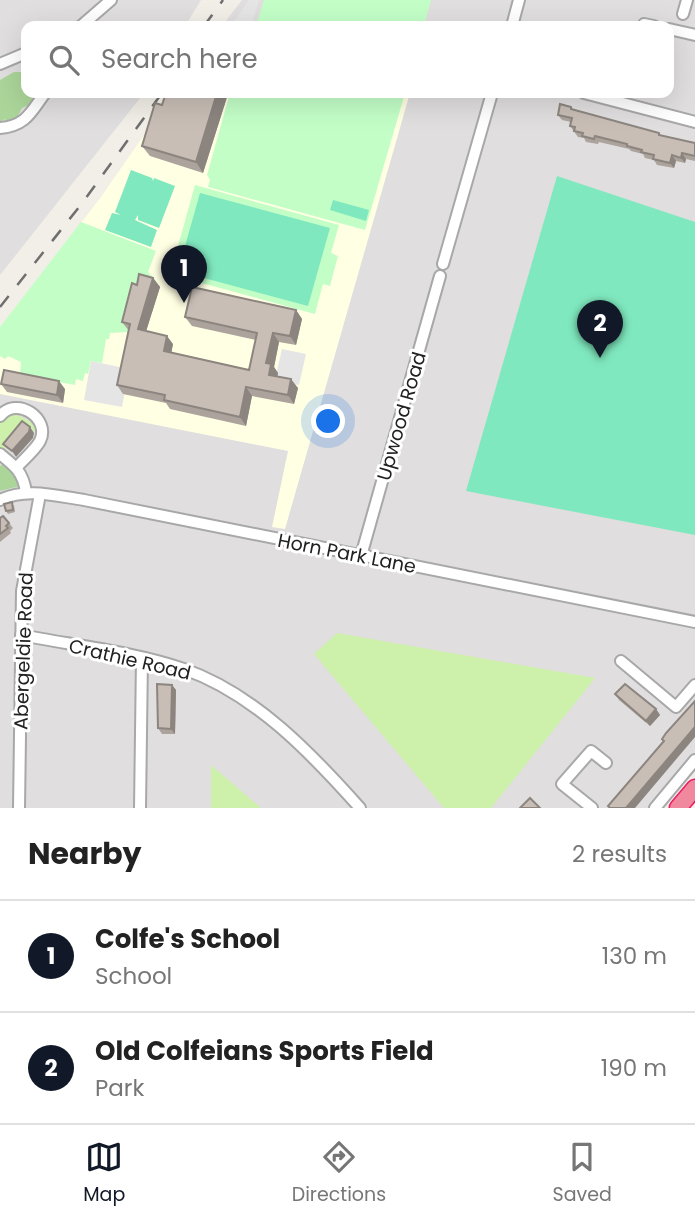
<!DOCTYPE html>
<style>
body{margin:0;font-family:Poppins,sans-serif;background:#f2f2f2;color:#222}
.you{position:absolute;left:329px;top:422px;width:24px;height:24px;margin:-18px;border:5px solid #fff;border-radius:50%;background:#1a73e8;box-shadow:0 0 0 10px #1a73e833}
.badge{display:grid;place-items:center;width:46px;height:46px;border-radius:50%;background:#111827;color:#fff;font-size:23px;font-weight:700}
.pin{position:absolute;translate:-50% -58px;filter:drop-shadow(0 2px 4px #0008)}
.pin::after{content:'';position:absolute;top:37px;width:24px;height:21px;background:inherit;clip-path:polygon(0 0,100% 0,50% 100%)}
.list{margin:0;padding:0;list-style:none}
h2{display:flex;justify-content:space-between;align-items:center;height:91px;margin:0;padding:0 28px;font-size:30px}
h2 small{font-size:23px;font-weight:400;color:#767676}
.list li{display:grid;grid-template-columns:46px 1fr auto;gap:21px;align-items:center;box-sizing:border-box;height:112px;padding:0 28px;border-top:2px solid #e0e0e0}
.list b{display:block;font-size:26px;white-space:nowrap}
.list p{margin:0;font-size:23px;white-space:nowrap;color:#767676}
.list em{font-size:23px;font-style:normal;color:#767676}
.icon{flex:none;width:38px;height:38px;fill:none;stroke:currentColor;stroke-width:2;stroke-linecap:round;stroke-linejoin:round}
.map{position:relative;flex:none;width:695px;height:808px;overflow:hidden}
.search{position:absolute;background:#fff;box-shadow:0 7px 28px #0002;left:21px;right:21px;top:21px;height:77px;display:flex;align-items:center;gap:18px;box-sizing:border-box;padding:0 24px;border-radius:14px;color:#767676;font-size:26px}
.sheet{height:315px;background:#fff}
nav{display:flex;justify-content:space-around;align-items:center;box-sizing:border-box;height:98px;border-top:2px solid #e0e0e0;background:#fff;font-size:19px;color:#767676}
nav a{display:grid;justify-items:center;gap:4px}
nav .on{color:#111827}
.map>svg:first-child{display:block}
</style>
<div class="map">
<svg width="695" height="808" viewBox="0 0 695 808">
<rect width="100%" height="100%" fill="#f2efe8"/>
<g fill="#e0dede">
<path d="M0,0h201l-16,26h-159v67h118l-144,182z"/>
<path d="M242,0h453v766l-37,42h-658v-481l100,-129 73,-105h496v-67h-447z"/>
</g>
<path fill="#ffffe4" d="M173,93h237l-125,436 -13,-2 16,-76 -288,-57v-67l100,-129z"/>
<g fill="#cdf0aa">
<path d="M12,412l19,10 6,7 -2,3 -9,-7 -23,26 -3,-2v-29z"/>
<path d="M337,633l258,45 -104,130h-47l-130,-154z"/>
<path d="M211,765l50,43h-50z"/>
</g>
<g fill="#abd599">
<path d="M26,67v26h15l-9,11 -10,4 -6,12 -10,2 -1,-3 -5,3v-42l14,-8h8z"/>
<path d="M4,463l11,7 5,16 -20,5v-25z"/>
</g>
<g fill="#c3fec7">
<path d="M264,0h167l-7,26h-168z"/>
<path d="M230,93h175l-40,137 -157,-43 2,-7 -3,-5z"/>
<path d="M195,185l144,40 -8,28 7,3 -8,30 -7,-2 -8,30 -117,-32 -3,7 -27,-7z"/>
<path d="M81,222l75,29 -8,21 9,10 -12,-2 -7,8 -11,44 -17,1 -1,6h-3l-4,24 -11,-2 -3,13 -3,-1 -2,8 -7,-2 -1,6 -55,-10 1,-13 -13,-6 -3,3 -5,-3v-29z"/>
</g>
<g fill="#7fe8be">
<path d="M131,170l21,8 1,3 1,-3 21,8 -16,42 -21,-8v-5l-3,5 22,10 -6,17 -46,-17 7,-17 9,2 -6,-3z"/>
<path d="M557,176l138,46v313l-229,-44z"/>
<path d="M200,193l130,35 -22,78 -130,-35z"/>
<path d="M333,200l36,10 -3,11 -36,-11z"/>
</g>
<g fill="#e5e5e5">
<path d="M249,0h10l-8,26h-20z"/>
<path d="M282,349l24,5 -7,31 -24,-5z"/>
<path d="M91,361l38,8 -7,38 -38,-7z"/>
</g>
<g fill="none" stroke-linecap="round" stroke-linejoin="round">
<defs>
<g id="minor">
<path d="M683,14l4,-14"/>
<path d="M644,24l10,2"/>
<path d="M81,26l30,-26"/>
<path d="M512,26l7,-26"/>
<path d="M669,29l26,6"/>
<path d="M0,64l26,-11"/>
<path d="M584,93l111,29"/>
<path d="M0,128c26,-2 31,-16 45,-35"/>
<path d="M443,264l49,-171"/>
<path d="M0,416c17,-21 51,3 40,25 -5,9 -16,18 -23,26"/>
<path d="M0,454c15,12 23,18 26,38"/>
<path d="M0,500c27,-13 56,-4 84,0l611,122"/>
<path d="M361,556l79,-280"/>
<path d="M21,635c51,10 114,17 163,34 71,25 127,84 176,139"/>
<path d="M621,661l55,46 19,-22"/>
<path d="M19,808l3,-217 18,-97"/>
<path d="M140,808l2,-150"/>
<path d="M592,808l-30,-24 29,-33 15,12"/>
<path d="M655,808l40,-48"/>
</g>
<path id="highway" d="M678,808l17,-20"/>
</defs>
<use href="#minor" stroke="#a8a8a8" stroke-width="14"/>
<use href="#highway" stroke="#ec1964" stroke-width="19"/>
<use href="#minor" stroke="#fff" stroke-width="10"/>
<use href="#highway" stroke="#f0899d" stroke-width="16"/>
<g stroke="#6f6f6f" stroke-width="2.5" stroke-dasharray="14 14" stroke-linecap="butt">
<path d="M204,26l19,-26"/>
<path d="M0,307l83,-105 79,-109"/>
</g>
</g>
<g fill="#aca39d">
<path d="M166,93h59l2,4 -24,76 -53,-17 -8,-10 20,-41z"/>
<path d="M571,107l2,3 88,25 34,8v18l-9,-2 -1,4 -9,-2 -2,7 -17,-3 -3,-5 -9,-2 -2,-4 -12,-3 -2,-2 -30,-7 -1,2 -12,-2 -2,-4 -6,-1 -8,-11 1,-4 -9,-2 -4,-5z"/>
<path d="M153,278l7,9 -14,44 27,13 -2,9 78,17 7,-30 -64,-14 -7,-9 111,-7 6,9 -6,26 -17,-3 -5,25 4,6 -1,4 21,11 -4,16 -42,-8 -6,30 -76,-17 -4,-6 -43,-9 -6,-9 12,-54 -7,-9z"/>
<path d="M1,384l64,5 -2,14 -56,-11z"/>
<path d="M14,505l1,7 -7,2 -2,-3z"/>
<path d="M0,518l9,5 4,5 -3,3 1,2 -11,9z"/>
<path d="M172,685l4,5 -1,44h-13l-4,-6z"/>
<path d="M615,694l41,15 4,6 -10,11 -31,-26z"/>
</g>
<g fill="#8c857f">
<path d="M217,93h8l2,4 -24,76 -7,-11z"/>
<path d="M682,153l4,6 -1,4 -4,-5z"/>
<path d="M672,155l4,6 -2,7 -4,-5z"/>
<path d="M153,278l7,9 -16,51 -6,-9z"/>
<path d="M296,310l6,9 -6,26 -6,-9z"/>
<path d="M273,333l6,9 -5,25 4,6 -2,11 -7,-9 -3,-12z"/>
<path d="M167,336l6,8 -3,16 -6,-9z"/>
<path d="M291,379l7,9 -4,16 -6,-9z"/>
<path d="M59,381l6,8 -2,14 -6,-8z"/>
<path d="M246,387l6,9 -6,30 -6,-9z"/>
<path d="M30,427l4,6 -1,5 -17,19 -4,-6z"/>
<path d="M172,685l4,5 -1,44 -4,-5z"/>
<path d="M656,709l4,6 -10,11 -4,-5z"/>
<path d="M695,727v10l-60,71h-9z"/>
</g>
<g fill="#c8beb6" stroke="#8c857f" stroke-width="2">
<path d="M166,93h51l-21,69 -54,-16 13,-43 7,2z"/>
<path d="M560,104l11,3v2l88,24v2l36,8v13l-13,-3 -1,5 -9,-3 -2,8 -17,-4 1,-4 -13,-3 1,-2 -15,-4v-2l-32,-8 -1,3 -12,-3 1,-3 -9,-2 1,-4 -5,-1 2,-8 -14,-3z"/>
<path d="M139,274l14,4 -15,51 29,7 -3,15 85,19 8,-37 -72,-16 7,-30 104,23 -6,26 -17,-3 -7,30 5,1 -2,11 22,4 -3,16 -42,-8 -6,30 -76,-17 1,-5 -48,-10 13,-61 -8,-2 10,-39 5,2z"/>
<path d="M4,370l55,11 -2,14 -56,-11z"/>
<path d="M22,421l8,6 -1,5 -17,19 -9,-7z"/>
<path d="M12,502l1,8 -7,1 -2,-7z"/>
<path d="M3,516l6,7 -3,3 2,2 -8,6v-16z"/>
<path d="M157,684l15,1 -1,44 -13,-1z"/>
<path d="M625,684l31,25 -10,12 -31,-27z"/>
<path d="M695,701v26l-69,81h-16l-2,-2 56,-65 -2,-2 4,-6z"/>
<path d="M530,798l10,10h-20z"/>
</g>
<g text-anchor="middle" stroke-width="6" stroke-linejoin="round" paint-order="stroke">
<g font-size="19" fill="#212121" stroke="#fff">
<text transform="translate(401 416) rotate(-74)" y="7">Upwood Road</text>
<text transform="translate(347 553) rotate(11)" y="7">Horn Park Lane</text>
<text transform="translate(23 651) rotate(-88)" y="7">Abergeldie Road</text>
<text transform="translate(130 659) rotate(13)" y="7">Crathie Road</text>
</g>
</g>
</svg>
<div class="you"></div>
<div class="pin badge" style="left:184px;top:303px">1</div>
<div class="pin badge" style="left:600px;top:358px">2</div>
<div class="search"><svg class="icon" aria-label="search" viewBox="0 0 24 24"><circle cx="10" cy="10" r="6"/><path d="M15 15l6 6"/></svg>Search here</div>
</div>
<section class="sheet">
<h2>Nearby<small>2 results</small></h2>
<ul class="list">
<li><span class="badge">1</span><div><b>Colfe's School</b><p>School</p></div><em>130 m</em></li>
<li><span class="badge">2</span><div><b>Old Colfeians Sports Field</b><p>Park</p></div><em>190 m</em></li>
</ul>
</section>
<nav>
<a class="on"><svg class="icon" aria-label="map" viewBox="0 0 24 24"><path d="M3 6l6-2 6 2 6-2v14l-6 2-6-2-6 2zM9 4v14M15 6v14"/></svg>Map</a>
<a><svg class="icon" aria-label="directions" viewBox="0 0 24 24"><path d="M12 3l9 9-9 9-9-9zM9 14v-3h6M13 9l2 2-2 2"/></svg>Directions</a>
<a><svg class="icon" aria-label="saved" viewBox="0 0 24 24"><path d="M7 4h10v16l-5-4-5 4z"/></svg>Saved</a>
</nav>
